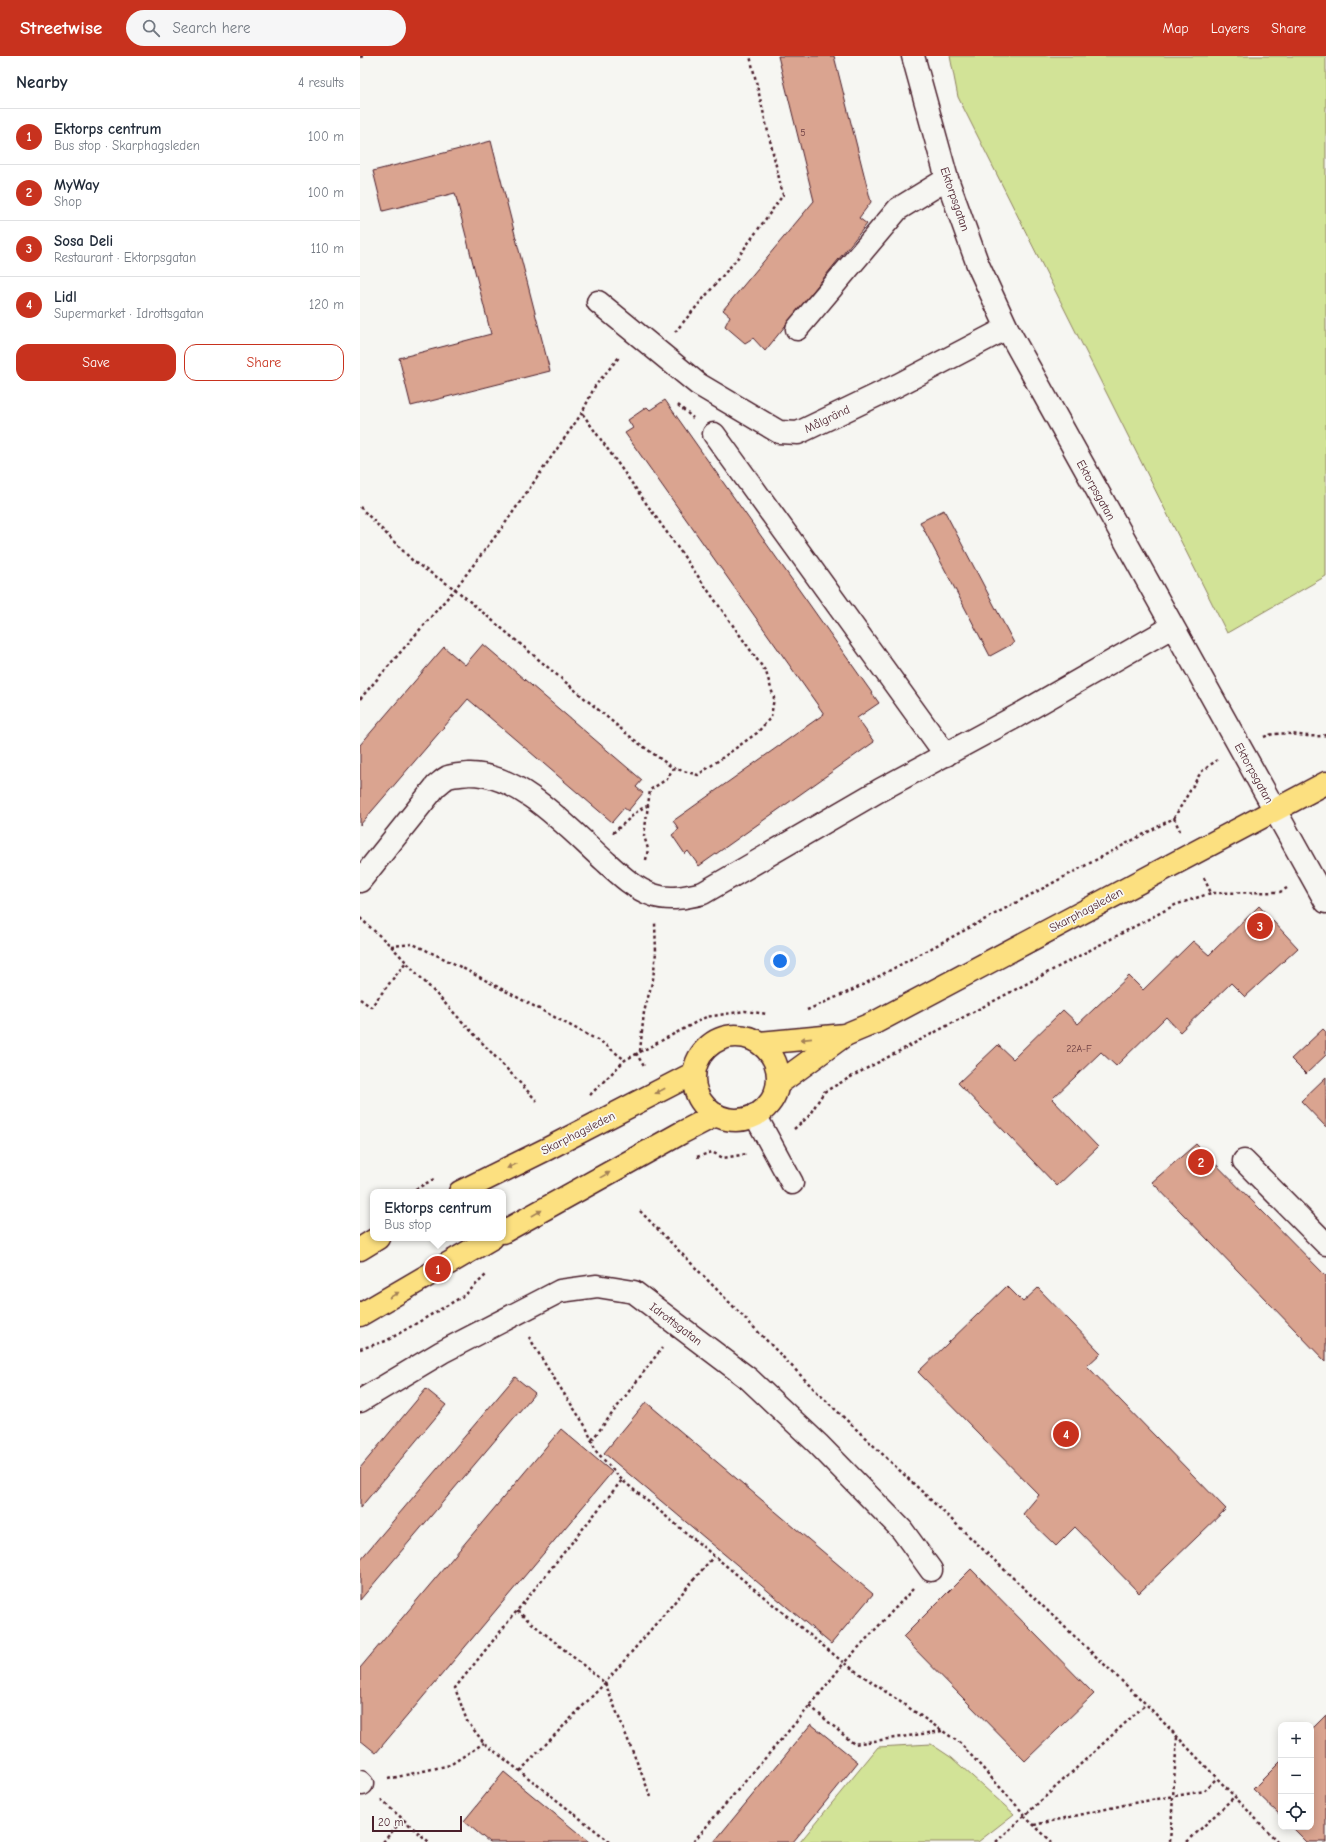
<!DOCTYPE html>
<meta charset="utf-8">
<style>
body{margin:0;font-family:"Comic Neue",sans-serif;background:#f6f6f7;color:#1f2937}
.controls{position:absolute;right:12px;bottom:12px;display:grid;overflow:hidden;border-radius:8px;box-shadow:0 2px 10px #0003}
.controls button{width:36px;height:36px;display:grid;place-items:center;padding:0;border:0;border-bottom:1px solid #e0e1e3;background:#fff;color:#1f2937;font:20px sans-serif}
.scale{position:absolute;left:12px;bottom:10px;width:90px;box-sizing:border-box;padding-left:4px;border:2px solid #4a1f2b;border-top:0;font-size:11px;line-height:14px;white-space:nowrap;color:#4a1f2b;-webkit-text-stroke:3px #f6f6f2;paint-order:stroke}
.you{position:absolute;left:420px;top:905px;width:14px;height:14px;margin:-10px;border:3px solid #fff;border-radius:50%;background:#1a73e8;box-shadow:0 0 0 6px #1a73e833}
.badge{display:grid;place-items:center;width:26px;height:26px;border-radius:50%;background:#c8321e;color:#fff;font-size:13px;font-weight:700}
.pin{position:absolute;translate:-50% -50%;border:2px solid #fff;box-shadow:0 1px 4px #0006}
.popup{position:absolute;left:10px;top:1133px;width:136px;height:52px;box-sizing:border-box;display:grid;place-content:center;border-radius:8px;background:#fff;filter:drop-shadow(0 1px 3px #0005);font-size:13px;white-space:nowrap;color:#747a83}
.popup b{font-size:15px;color:#1f2937}
.popup::after{content:'';position:absolute;left:50%;top:100%;margin-left:-8px;border:8px solid transparent;border-top-color:#fff}
.list{margin:0;padding:0;list-style:none}
h2{display:flex;justify-content:space-between;align-items:center;height:52px;margin:0;padding:0 16px;font-size:17px}
h2 small{font-size:13px;font-weight:400;color:#747a83}
.list li{display:grid;grid-template-columns:26px 1fr auto;gap:12px;align-items:center;box-sizing:border-box;height:56px;padding:0 16px;border-top:1px solid #e0e1e3}
.list b{display:block;font-size:15px;white-space:nowrap}
.list p{margin:0;font-size:13px;white-space:nowrap;color:#747a83}
.list em{font-size:13px;font-style:normal;color:#747a83}
.actions{display:flex;gap:8px;padding:12px 16px}
.actions a{flex:1;padding:9px 0;border:1px solid #c8321e;border-radius:12px;text-align:center;font-size:14px;color:#c8321e}
.actions .main{background:#c8321e;color:#fff}
.icon{flex:none;width:22px;height:22px;fill:none;stroke:currentColor;stroke-width:2;stroke-linecap:round;stroke-linejoin:round}
.map{position:relative;flex:none;width:966px;height:1786px;overflow:hidden}
header{display:flex;align-items:center;gap:24px;box-sizing:border-box;height:56px;padding:0 20px;background:#c8321e;color:#fff}
header strong{font-size:19px}
nav{display:flex;gap:22px;margin-inline-start:auto;font-size:14px}
.search{width:280px;height:36px;background:#f6f6f7;display:flex;align-items:center;gap:10px;box-sizing:border-box;padding:0 14px;border-radius:22px;color:#747a83;font-size:15px}
main{display:flex}
aside{flex:1;background:#fff}
.map>svg:first-child{display:block}
</style>
<header>
<strong>Streetwise</strong>
<div class="search"><svg class="icon" aria-label="search" viewBox="0 0 24 24"><circle cx="10" cy="10" r="6"/><path d="M15 15l6 6"/></svg>Search here</div>
<nav><a>Map</a><a>Layers</a><a>Share</a></nav>
</header>
<main>
<aside>
<h2>Nearby<small>4 results</small></h2>
<ul class="list">
<li><span class="badge">1</span><div><b>Ektorps centrum</b><p>Bus stop · Skarphagsleden</p></div><em>100 m</em></li>
<li><span class="badge">2</span><div><b>MyWay</b><p>Shop</p></div><em>100 m</em></li>
<li><span class="badge">3</span><div><b>Sosa Deli</b><p>Restaurant · Ektorpsgatan</p></div><em>110 m</em></li>
<li><span class="badge">4</span><div><b>Lidl</b><p>Supermarket · Idrottsgatan</p></div><em>120 m</em></li>
</ul>
<div class="actions"><a class="main">Save</a><a>Share</a></div>
</aside>
<div class="map">
<svg width="966" height="1786" viewBox="0 0 966 1786">
<rect width="100%" height="100%" fill="#f6f6f2"/>
<filter id="ink" filterUnits="userSpaceOnUse"><feTurbulence type="fractalNoise" baseFrequency=".025" numOctaves="2"/><feDisplacementMap in="SourceGraphic" scale="8" xChannelSelector="R" yChannelSelector="G"/><feConvolveMatrix kernelMatrix="1 2 1 2 8 2 1 2 1" color-interpolation-filters="sRGB"/></filter>
<g filter="url(#ink)">
<g fill="#d2e397" stroke="#8e8161">
<path d="M590,0h376v520l-99,57 -269,-536z"/>
<path d="M571,1688l21,14 62,56 -36,28h-178l78,-95z"/>
</g>
<g fill="#daa490" stroke="#4a1f2b">
<path d="M418,0h56l37,146 -12,16 8,6 -102,127 -12,-13 -8,5 -20,-17 5,-10 -7,-6 91,-109z"/>
<path d="M131,85l59,230 -139,35 -12,-48 92,-24 -36,-141 -72,18 -10,-40z"/>
<path d="M305,344l214,303 -22,15 17,24 -175,124 -11,-15 -3,3 -13,-19 7,-6 -6,-8 151,-107 -199,-281 8,-5 -5,-8 19,-13 3,3z"/>
<path d="M584,454l70,133 -24,13 -70,-134z"/>
<path d="M123,588l159,136 -6,7 7,6 -15,18 -4,-3 -12,14 -144,-123 -108,126v-80l84,-98 21,18z"/>
<path d="M899,850l39,42 -53,49 -14,-14 -51,49 -14,-15 -50,49 -15,-14 -49,47 46,48 -41,39 -99,-103 40,-38 15,14 50,-49 15,14 51,-48 14,14 50,-49 16,14z"/>
<path d="M963,973l3,3v23l-20,19 -15,-15z"/>
<path d="M966,1021v50l-25,-26z"/>
<path d="M836,1088l130,132v86l-174,-180z"/>
<path d="M647,1230l16,16 15,-14 63,65 -14,13 139,143 -87,84 -64,-66 -19,19 -33,-32 16,-19 -121,-123z"/>
<path d="M155,1321l20,16 -175,207v-40z"/>
<path d="M66,1333l20,16 -86,103v-40z"/>
<path d="M286,1346l227,192 -42,50 -227,-191z"/>
<path d="M201,1373l51,43 -236,281 -16,-13v-72z"/>
<path d="M611,1513l123,125 -69,67 -122,-124z"/>
<path d="M966,1659v127h-19l-15,-15h19v-97z"/>
<path d="M451,1668l47,38 -65,80h-79z"/>
<path d="M921,1705v55l-28,-27z"/>
<path d="M144,1716l85,70h-100l-25,-21z"/>
</g>
<g fill="none" stroke-linecap="round" stroke-linejoin="round">
<defs>
<g id="minor">
<path d="M553,0l34,123 31,86 29,63 319,574"/>
<path d="M238,246l100,82 81,48 19,1 100,-48 109,-57"/>
<path d="M437,273l101,-120 49,-30"/>
<path d="M354,378l232,321"/>
<path d="M0,825l76,-95c4,-3 8,-7 12,-9 6,-2 14,-2 21,-3 51,-1 101,56 137,88 14,13 29,27 47,33 16,6 34,2 50,-2l177,-103 137,-74 155,-89"/>
<path d="M395,1059l37,68"/>
<path d="M884,1105l82,83"/>
<path d="M0,1345l82,-49 118,-61 37,-5 37,6 115,87 69,65 84,86 29,40"/>
<path d="M0,1726l2,2"/>
</g>
<g id="major">
<circle cx="376" cy="1022" r="42"/>
<path d="M400,987l85,-8 31,-13 450,-239"/>
<path d="M418,1028l67,-49"/>
<path d="M100,1136l87,-43 147,-76"/>
<path d="M143,1176l178,-99 35,-18"/>
<path d="M0,1193l18,-11"/>
<path d="M0,1259l132,-77"/>
</g>
</defs>
<use href="#minor" stroke="#4a1f2b" stroke-width="25"/>
<use href="#major" stroke="#4a1f2b" stroke-width="25"/>
<g stroke="#4a1f2b" stroke-width="2.5" stroke-dasharray="3 3" stroke-linecap="butt">
<path d="M0,1l4,-1"/>
<path d="M315,276l61,-72 47,-65 -33,-139"/>
<path d="M318,349l15,13"/>
<path d="M0,451l54,55 41,27 178,150 40,29 25,7 59,-42 14,-16 3,-19 -8,-26 -184,-259"/>
<path d="M0,643l95,-110 49,-64 78,-112 13,-27 25,-30"/>
<path d="M904,681c20,-9 42,3 62,-2"/>
<path d="M814,762l6,13"/>
<path d="M253,777l26,-23 8,-4"/>
<path d="M286,804l2,-11 -4,-13 6,-46 17,-11 6,-11"/>
<path d="M844,822l7,15"/>
<path d="M0,862l31,28 146,155"/>
<path d="M31,890l22,-2 40,19 150,80 22,17"/>
<path d="M0,943l11,8 35,-45"/>
<path d="M447,954l48,-21 319,-171 27,-46 16,-12"/>
<path d="M280,995l4,-39 9,-33 3,-27 -1,-29"/>
<path d="M276,997l9,15"/>
<path d="M230,1039l35,-35 81,-43 39,-6 22,3"/>
<path d="M434,1073l14,-12 16,-25 34,-19 317,-168 36,-12 69,-1 7,-4"/>
<path d="M337,1101l15,-5 11,6 23,-4"/>
<path d="M50,1136l26,-14"/>
<path d="M280,1155l178,182 328,311 132,138"/>
<path d="M169,1281l19,32 38,58 10,24 26,29"/>
<path d="M0,1293l26,-8 79,-46 22,-21"/>
<path d="M232,1384l70,-92"/>
<path d="M553,1533l-69,74 116,80 65,72"/>
<path d="M157,1555l88,72 46,114"/>
<path d="M450,1650l44,38 88,-13"/>
<path d="M160,1715l85,-88 109,-127"/>
<path d="M28,1723l62,-14 34,-22"/>
<path d="M21,1744l48,42"/>
<path d="M664,1760l28,26"/>
<path d="M674,1769l99,-22 71,-12 13,-13"/>
<path d="M23,1786l20,-23"/>
<path d="M250,1786l-126,-99 -17,-22 -12,-33 167,-208 222,183 -34,43 -117,136"/>
<path d="M636,1786l150,-138"/>
<path d="M810,1786l7,-105"/>
<path d="M827,1786l47,-45"/>
</g>
<use href="#minor" stroke="#f6f6f2" stroke-width="22"/>
<use href="#major" stroke="#fce080" stroke-width="22"/>
</g>
<defs><path id="oneway-solid" d="M-6-.8H1V-3.2L6.5 0L1 3.2V.8H-6Z"/></defs>
<g fill="#a38056">
<use href="#oneway-solid" transform="translate(446 983) rotate(174)"/>
<use href="#oneway-solid" transform="translate(300 1035) rotate(152)"/>
<use href="#oneway-solid" transform="translate(152 1110) rotate(154)"/>
<use href="#oneway-solid" transform="translate(245 1119) rotate(-29)"/>
<use href="#oneway-solid" transform="translate(177 1157) rotate(-30)"/>
<use href="#oneway-solid" transform="translate(34 1239) rotate(-31)"/>
</g>
</g>
<g text-anchor="middle" stroke-width="3.5" stroke-linejoin="round" paint-order="stroke">
<g font-size="10" fill="#6e4044">
<text x="443" y="80">5</text>
<text x="719" y="996">22A-F</text>
</g>
<g font-size="12" fill="#4a1f2b" stroke="#f6f6f2">
<text transform="translate(595 143) rotate(71)" y="4">Ektorpsgatan</text>
<text transform="translate(467 363) rotate(-26)" y="4">Målgränd</text>
<text transform="translate(736 434) rotate(61)" y="4">Ektorpsgatan</text>
<text transform="translate(894 717) rotate(61)" y="4">Ektorpsgatan</text>
<text transform="translate(726 854) rotate(-28)" y="4">Skarphagsleden</text>
<text transform="translate(218 1077) rotate(-27)" y="4">Skarphagsleden</text>
<text transform="translate(316 1268) rotate(37)" y="4">Idrottsgatan</text>
</g>
</g>
</svg>
<div class="controls">
<button>+</button>
<button>−</button>
<button><svg class="icon" aria-label="locate" viewBox="0 0 24 24"><circle cx="12" cy="12" r="6"/><path d="M12 2v4M12 18v4M2 12h4M18 12h4"/></svg></button>
</div>
<div class="scale">20 m</div>
<div class="you"></div>
<div class="pin badge" style="left:78px;top:1213px">1</div>
<div class="popup"><b>Ektorps centrum</b>Bus stop</div>
<div class="pin badge" style="left:841px;top:1106px">2</div>
<div class="pin badge" style="left:900px;top:870px">3</div>
<div class="pin badge" style="left:706px;top:1378px">4</div>
</div>
</main>
